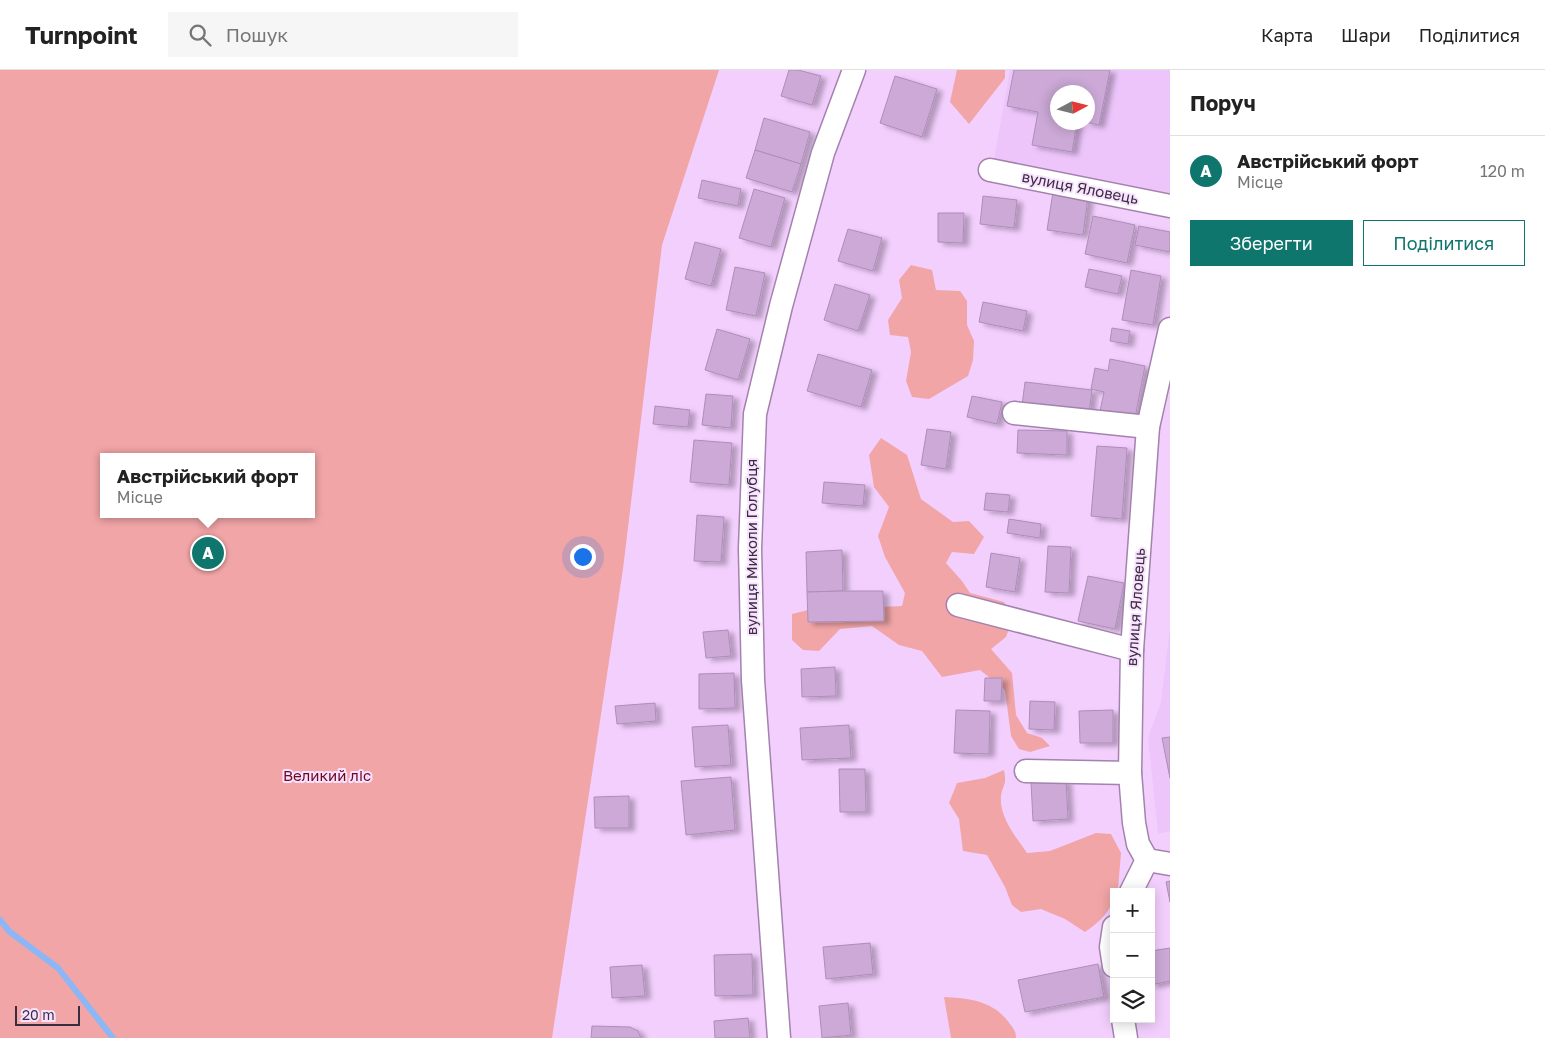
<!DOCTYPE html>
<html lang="uk">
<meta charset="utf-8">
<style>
body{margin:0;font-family:"Golos Text",sans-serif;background:#f6f6f6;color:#222}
.controls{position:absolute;right:15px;bottom:15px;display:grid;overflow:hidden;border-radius:0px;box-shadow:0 2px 12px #0003}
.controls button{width:45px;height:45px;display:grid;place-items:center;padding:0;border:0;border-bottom:1px solid #e0e0e0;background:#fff;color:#222;font:25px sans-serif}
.compass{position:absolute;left:1050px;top:15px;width:45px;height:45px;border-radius:50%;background:#fff;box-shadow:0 2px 12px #0003;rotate:83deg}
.scale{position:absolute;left:15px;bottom:12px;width:65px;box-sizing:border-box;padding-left:5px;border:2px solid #3a2d3f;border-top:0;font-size:14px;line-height:18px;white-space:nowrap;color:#3a2d3f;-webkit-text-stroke:4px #f8e2ff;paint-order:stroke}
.you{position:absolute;left:582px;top:486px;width:18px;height:18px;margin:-12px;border:4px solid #fff;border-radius:50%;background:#1a73e8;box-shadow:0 0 0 8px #1a73e833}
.badge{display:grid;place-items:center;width:32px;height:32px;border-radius:50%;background:#0f766e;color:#fff;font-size:16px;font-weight:700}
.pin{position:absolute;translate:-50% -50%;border:2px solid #fff;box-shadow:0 1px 5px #0006}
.popup{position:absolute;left:100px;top:383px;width:215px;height:65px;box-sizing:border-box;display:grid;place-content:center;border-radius:0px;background:#fff;filter:drop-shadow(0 1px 4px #0005);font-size:16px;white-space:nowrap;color:#767676}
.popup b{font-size:19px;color:#222}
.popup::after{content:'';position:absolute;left:50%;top:100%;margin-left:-10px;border:10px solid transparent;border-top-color:#fff}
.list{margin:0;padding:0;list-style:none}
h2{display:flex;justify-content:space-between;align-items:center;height:65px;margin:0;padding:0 20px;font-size:21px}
h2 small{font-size:16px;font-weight:400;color:#767676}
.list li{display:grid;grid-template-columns:32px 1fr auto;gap:15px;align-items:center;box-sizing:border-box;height:70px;padding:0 20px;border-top:1px solid #e0e0e0}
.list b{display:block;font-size:19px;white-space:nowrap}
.list p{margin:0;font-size:16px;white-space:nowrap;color:#767676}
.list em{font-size:16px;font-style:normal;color:#767676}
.actions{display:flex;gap:10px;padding:15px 20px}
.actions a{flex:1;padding:11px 0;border:1px solid #0f766e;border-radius:0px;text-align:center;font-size:18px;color:#0f766e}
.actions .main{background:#0f766e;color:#fff}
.icon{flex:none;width:28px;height:28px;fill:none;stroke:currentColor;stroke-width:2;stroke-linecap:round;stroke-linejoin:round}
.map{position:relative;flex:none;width:1170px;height:968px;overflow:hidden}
header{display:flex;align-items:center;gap:30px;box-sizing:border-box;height:70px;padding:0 25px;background:#fff;border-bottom:1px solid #e0e0e0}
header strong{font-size:24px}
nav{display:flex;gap:28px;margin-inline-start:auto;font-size:18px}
.search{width:350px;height:45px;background:#f6f6f6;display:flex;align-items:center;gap:12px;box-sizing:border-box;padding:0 18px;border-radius:0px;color:#767676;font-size:19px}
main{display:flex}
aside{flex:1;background:#fff}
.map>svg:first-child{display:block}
</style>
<header>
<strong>Turnpoint</strong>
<div class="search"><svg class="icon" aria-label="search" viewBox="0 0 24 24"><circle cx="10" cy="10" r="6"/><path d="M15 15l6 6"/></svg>Пошук</div>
<nav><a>Карта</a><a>Шари</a><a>Поділитися</a></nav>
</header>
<main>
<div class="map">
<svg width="1170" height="968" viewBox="0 0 1170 968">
<defs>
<filter id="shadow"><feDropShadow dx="5.5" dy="3" stdDeviation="2.5" flood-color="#0004"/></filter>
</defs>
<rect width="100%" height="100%" fill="#f3cffe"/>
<g fill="#edc5fb" fill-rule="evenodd">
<path d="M1010,0h160v129l-176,-40zM1058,22h30v30h-30z"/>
<path d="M1170,557v204l-12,3 -10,-96 13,-36z"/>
</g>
<g fill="#f1a5a7" fill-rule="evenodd">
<path d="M0,0h719l-57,175 -39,324 -71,469h-552zM104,387h208v57h-208z"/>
<path d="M957,0h48v8l-36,46 -19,-22z"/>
<path d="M911,195l21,5 4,20 24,1 7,10v24l7,16 -1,19 -5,16 -39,23 -17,-2 -6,-16 5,-29 -3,-15 -18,-2 -2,-15 14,-22 -3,-18z"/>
<path d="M881,368l26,17 14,44 32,23 16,-1 15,16 -10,17 -22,-2 -6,11 16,18 8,12 34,9 9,16 -7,19 -15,12 21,24 4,42 11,18 15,5 8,8 -20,6 -11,-3 -8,-13 -6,-46 -25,-20 -38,7 -20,-26 -23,-6 -27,-19 -32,3 -21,22 -16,-1 -11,-10v-26l16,-4 94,-4 3,-13 -20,-36 -7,-21 11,-29 -15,-20 -5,-32z"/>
<path d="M1004,700c3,17 -1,13 -3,26 -2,21 15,41 26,57l23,-2 46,-18 15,1 10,19 -3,36 -4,3c0,18 -16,31 -29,40l-20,-13 -24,-10 -20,3 -9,-7 -7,-18 -18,-32 -24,-4 -4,-32 -10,-16 8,-20 28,-5z"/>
<path d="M944,927c26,1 50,4 66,27 4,5 6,8 6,14h-65z"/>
</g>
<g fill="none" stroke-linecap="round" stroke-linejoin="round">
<path stroke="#8bb7f6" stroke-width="6" d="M0,850l10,12 48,36 55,70"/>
</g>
<g fill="#cca9d7" stroke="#ae8db9" filter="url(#shadow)">
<path d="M789,0h9l23,6 -9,29 -31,-9z"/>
<path d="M1014,0h96l-11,55 -14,-3h3v-30h-30v30h19l-5,30 -40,-7 6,-33 -31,-6z"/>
<path d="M895,6l42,13 -15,48 -42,-14z"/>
<path d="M764,48l46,14 -9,32 -46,-14z"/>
<path d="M755,80l46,14 -9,28 -46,-14z"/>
<path d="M702,110l39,9 -3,17 -40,-8z"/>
<path d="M754,119l31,9 -14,49 -32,-9z"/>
<path d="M1053,122l35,5 -5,38 -36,-5z"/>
<path d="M983,126l34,4 -3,28 -34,-4z"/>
<path d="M938,143h26l-1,30 -25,-1z"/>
<path d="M1093,146l42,9 -8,38 -42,-9z"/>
<path d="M1139,156l31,6v20l-35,-7z"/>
<path d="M848,159l34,9 -9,33 -35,-10z"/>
<path d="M695,172l26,7 -10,37 -26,-7z"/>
<path d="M735,197l30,6 -9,43 -30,-6z"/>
<path d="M1089,199l33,7 -4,18 -33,-7z"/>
<path d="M1131,200l30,6 -8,49 -31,-5z"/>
<path d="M835,214l35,11 -12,36 -34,-11z"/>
<path d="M983,232l44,9 -4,20 -44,-9z"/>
<path d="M1112,258l18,3 -2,13 -18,-3z"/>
<path d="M717,259l33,10 -12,41 -33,-10z"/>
<path d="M818,284l54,16 -11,37 -54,-16z"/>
<path d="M1110,289l35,7 -10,52 -35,-7 4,-19 -13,-3 4,-21 13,3z"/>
<path d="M1025,312l67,8 -3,23 -67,-8z"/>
<path d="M706,324l27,2 -2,32 -29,-3z"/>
<path d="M972,326l30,6 -5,22 -30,-7z"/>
<path d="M655,336l35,4 -2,17 -35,-3z"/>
<path d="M927,359l24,3 -5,37 -25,-4z"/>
<path d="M1018,360l49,1v24l-50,-2z"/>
<path d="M694,370l38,3 -3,42 -39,-3z"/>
<path d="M1097,376l30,2 -5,71 -31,-3z"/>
<path d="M824,412l41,3 -2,21 -41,-3z"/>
<path d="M986,423l24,2 -2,17 -24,-2z"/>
<path d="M697,445l27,2 -3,45 -27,-1z"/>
<path d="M1009,449l32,5 -1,14 -33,-5z"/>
<path d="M1048,476l23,1 -2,46 -24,-1z"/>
<path d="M842,480l1,41 -36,1 -1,-40z"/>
<path d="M991,483l29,5 -5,34 -29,-5z"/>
<path d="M1088,506l36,7 -9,46 -37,-8z"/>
<path d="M843,521h40l1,30 -76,1 -1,-30z"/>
<path d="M728,560l3,26 -25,2 -3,-26z"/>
<path d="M835,597l1,29 -34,1 -1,-28z"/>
<path d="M734,603l1,35 -36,1v-35z"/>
<path d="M985,608h17l-1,23h-17z"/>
<path d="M1030,631l25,1 -1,28 -25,-1z"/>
<path d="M655,633l1,18 -39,3 -2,-18z"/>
<path d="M956,640l34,1 -1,43 -35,-1z"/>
<path d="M1113,640v33h-33l-1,-32z"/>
<path d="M728,655l3,40 -36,2 -3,-40z"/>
<path d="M849,655l2,33 -49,2 -2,-32z"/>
<path d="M1170,667v41l-8,-40z"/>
<path d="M839,699h26l1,43h-26z"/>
<path d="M731,707l4,53 -49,5 -5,-54z"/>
<path d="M1066,710l2,39 -35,2 -2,-39z"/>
<path d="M629,726v32h-34l-1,-31z"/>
<path d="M1170,811v21l-4,-20z"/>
<path d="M870,873l3,31 -47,5 -3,-32z"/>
<path d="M1170,878v33l-19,4v-34z"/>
<path d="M752,884l1,41 -38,1 -1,-41z"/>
<path d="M1098,894l6,33 -79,15 -7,-32z"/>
<path d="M642,895l3,31 -33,2 -2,-31z"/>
<path d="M848,933l3,32 -29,3 -3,-32z"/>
<path d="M748,948l2,20h-35l-1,-17z"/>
<path d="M592,956l38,1 8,4 3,7h-50z"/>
</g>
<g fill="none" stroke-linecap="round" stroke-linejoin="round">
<defs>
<g id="minor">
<path d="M990,100l180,36"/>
<path d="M1170,259l-22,98 -16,223 -2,123 4,50 4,21 9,16 23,4"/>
<path d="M1014,343l134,14"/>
<path d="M958,535l174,45"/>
<path d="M1026,701l104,2"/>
<path d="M1131,822l16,-32"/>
<path d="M1114,857l-3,20 3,19"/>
<path d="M1123,949l3,19"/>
<path d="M779,968l-26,-358 -3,-131 5,-135 26,-108 42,-153 31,-83"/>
</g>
</defs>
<use href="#minor" stroke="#a382ad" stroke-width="25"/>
<use href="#minor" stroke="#fff" stroke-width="22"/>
</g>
<g text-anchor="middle" stroke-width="4" stroke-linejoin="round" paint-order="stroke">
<g font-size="15" fill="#3a2d3f" stroke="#f8e2ff">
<text transform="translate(1080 118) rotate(11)" y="5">вулиця Яловець</text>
<text transform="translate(752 477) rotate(-90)" y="5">вулиця Миколи Голубця</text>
<text transform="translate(1136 537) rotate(-86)" y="5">вулиця Яловець</text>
</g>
<g font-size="15" fill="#6f071e" stroke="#f8e2ff">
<text x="327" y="711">Великий ліс</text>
</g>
</g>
</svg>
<div class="controls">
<button>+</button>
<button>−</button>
<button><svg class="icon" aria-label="layers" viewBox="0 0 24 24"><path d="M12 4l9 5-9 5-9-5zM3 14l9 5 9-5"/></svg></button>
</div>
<svg class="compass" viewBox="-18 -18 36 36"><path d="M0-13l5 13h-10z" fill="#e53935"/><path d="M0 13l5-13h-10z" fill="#767676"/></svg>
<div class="scale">20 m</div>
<div class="you"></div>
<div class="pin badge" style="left:208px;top:483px">A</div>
<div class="popup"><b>Австрійський форт</b>Місце</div>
</div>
<aside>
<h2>Поруч<small></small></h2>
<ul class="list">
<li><span class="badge">A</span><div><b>Австрійський форт</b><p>Місце</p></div><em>120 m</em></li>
</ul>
<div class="actions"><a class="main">Зберегти</a><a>Поділитися</a></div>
</aside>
</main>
